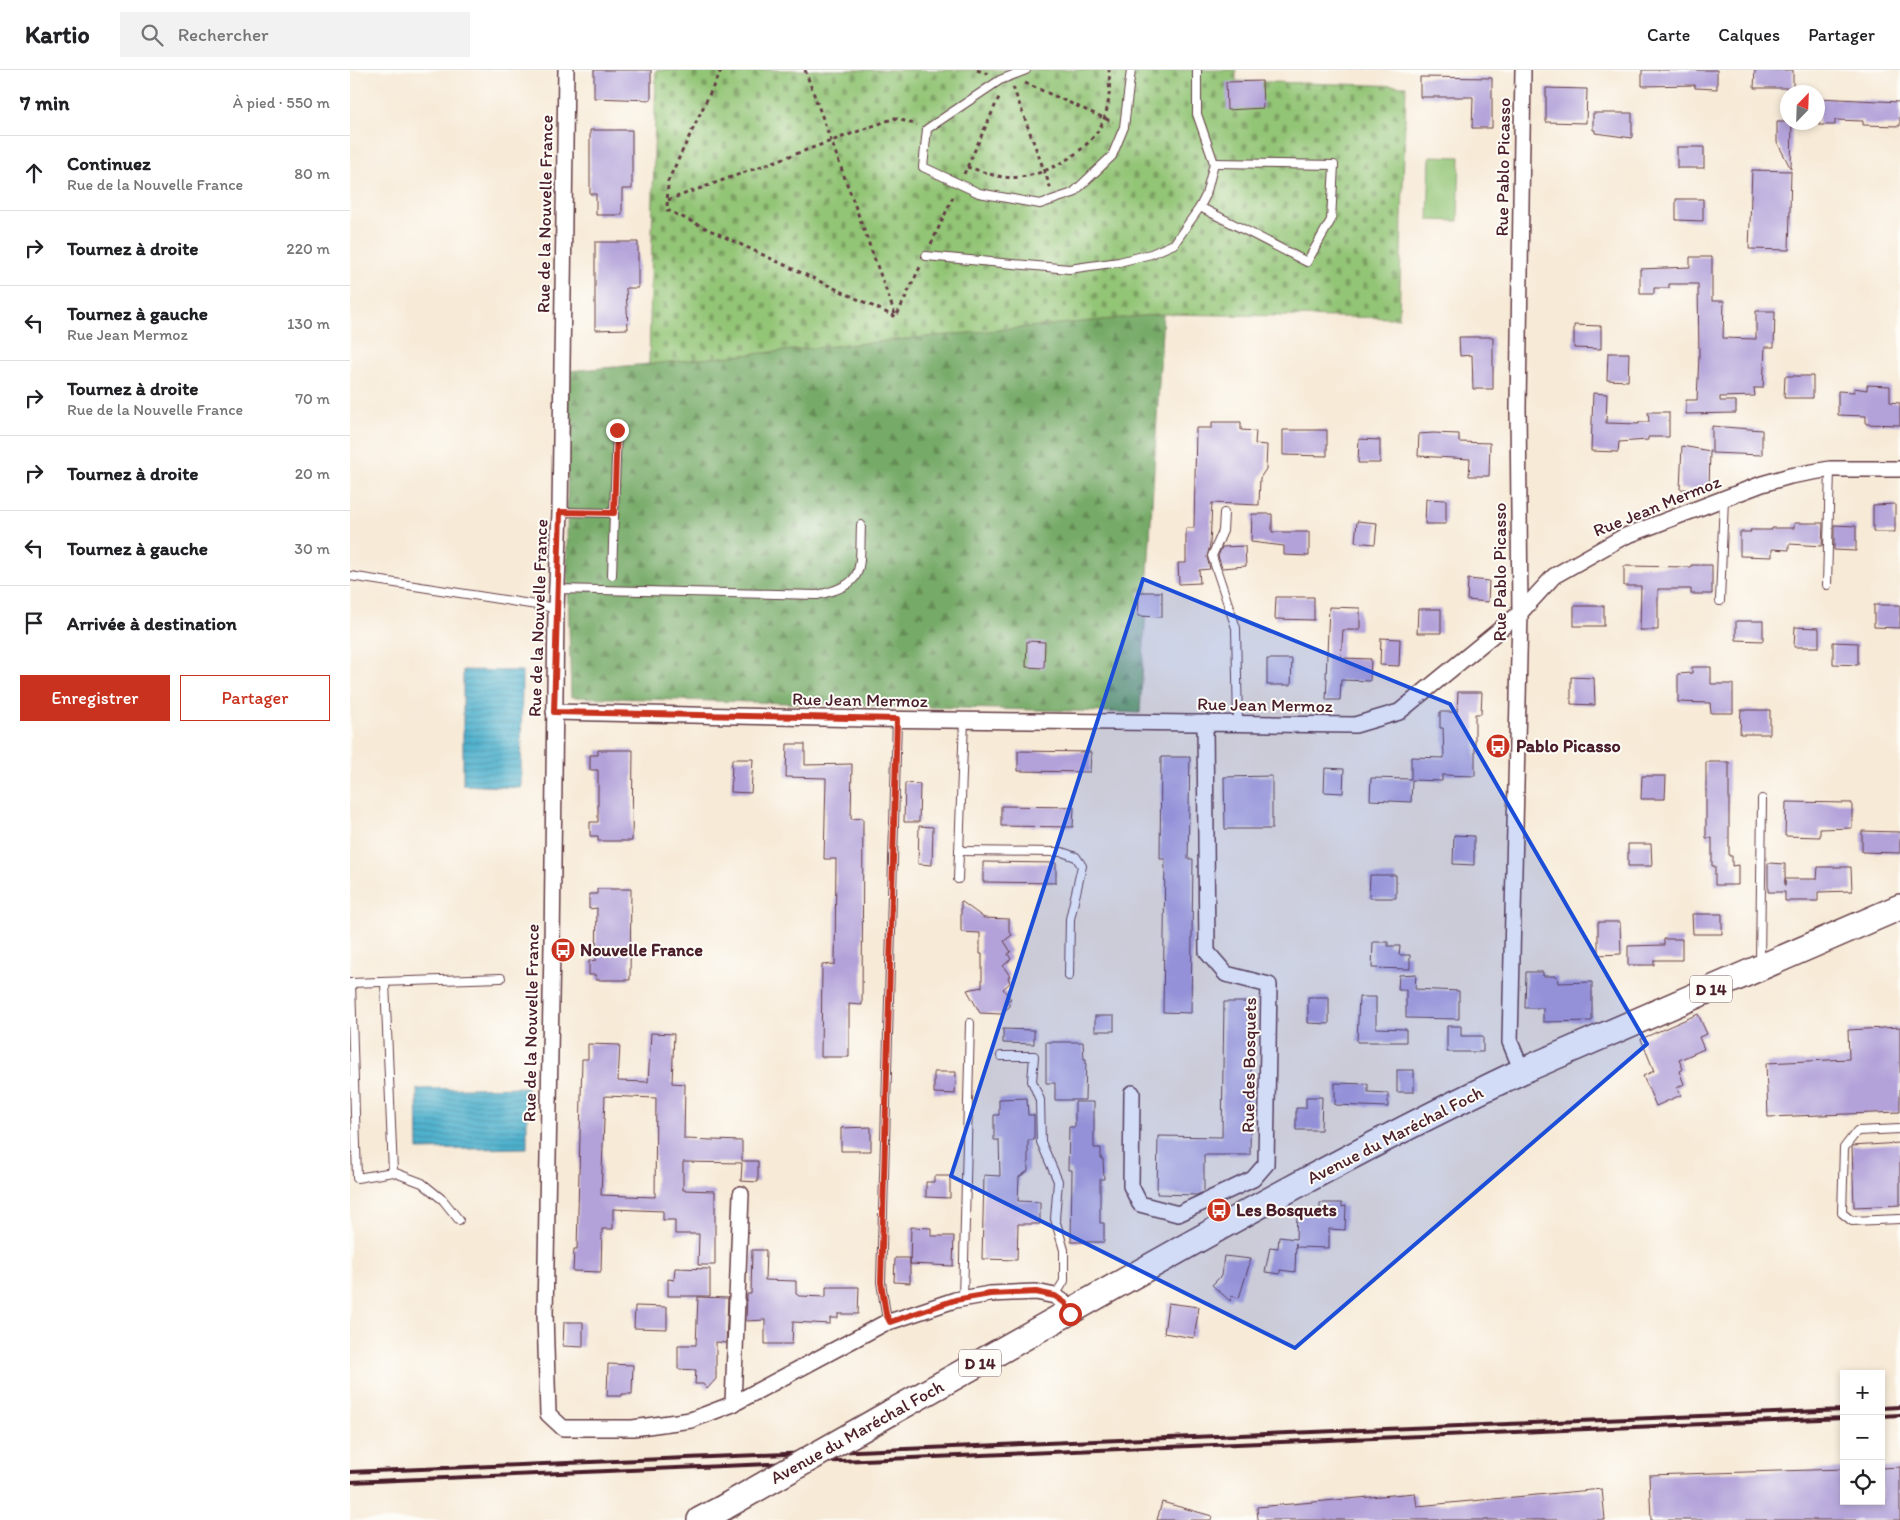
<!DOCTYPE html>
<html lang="fr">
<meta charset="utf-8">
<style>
body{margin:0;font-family:Itim,sans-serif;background:#f2f2f2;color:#202124}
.controls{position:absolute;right:15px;bottom:15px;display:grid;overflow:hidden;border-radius:0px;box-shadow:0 2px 8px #0003}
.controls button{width:45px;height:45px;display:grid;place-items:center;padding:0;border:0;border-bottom:1px solid #e0e0e0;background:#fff;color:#202124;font:25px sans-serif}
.compass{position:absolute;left:1430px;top:15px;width:45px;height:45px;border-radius:50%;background:#fff;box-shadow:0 2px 8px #0003;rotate:23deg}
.stop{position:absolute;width:15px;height:15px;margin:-11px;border:4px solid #c8321e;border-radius:50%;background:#fff}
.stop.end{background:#c8321e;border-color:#fff;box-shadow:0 1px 5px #0008}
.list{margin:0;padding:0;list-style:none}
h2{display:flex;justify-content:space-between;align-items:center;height:65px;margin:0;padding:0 20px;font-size:21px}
h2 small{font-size:16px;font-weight:400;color:#757577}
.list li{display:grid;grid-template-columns:32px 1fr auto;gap:15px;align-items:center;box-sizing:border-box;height:75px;padding:0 20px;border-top:1px solid #e0e0e0}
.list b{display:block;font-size:19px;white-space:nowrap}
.list p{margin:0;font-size:16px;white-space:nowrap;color:#757577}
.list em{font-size:16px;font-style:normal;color:#757577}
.actions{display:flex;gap:10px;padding:15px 20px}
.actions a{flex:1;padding:11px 0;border:1px solid #c8321e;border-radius:0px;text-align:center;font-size:18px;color:#c8321e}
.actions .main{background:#c8321e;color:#fff}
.icon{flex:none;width:28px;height:28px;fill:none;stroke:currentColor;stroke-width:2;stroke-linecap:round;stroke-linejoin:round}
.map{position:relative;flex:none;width:1550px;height:1450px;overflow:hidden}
header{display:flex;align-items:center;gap:30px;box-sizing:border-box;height:70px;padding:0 25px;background:#fff;border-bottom:1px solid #e0e0e0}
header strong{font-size:24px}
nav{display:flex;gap:28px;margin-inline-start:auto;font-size:18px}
.search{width:350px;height:45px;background:#f2f2f2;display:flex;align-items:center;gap:12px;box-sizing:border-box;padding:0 18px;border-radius:0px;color:#757577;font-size:19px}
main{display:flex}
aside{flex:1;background:#fff}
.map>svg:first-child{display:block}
</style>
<header>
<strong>Kartio</strong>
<div class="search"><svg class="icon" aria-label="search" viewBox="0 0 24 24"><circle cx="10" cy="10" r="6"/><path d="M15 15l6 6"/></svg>Rechercher</div>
<nav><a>Carte</a><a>Calques</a><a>Partager</a></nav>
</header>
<main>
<aside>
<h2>7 min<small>À pied · 550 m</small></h2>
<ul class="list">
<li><svg class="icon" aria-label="ahead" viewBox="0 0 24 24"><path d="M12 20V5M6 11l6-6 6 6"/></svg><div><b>Continuez</b><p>Rue de la Nouvelle France</p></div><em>80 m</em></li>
<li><svg class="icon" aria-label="right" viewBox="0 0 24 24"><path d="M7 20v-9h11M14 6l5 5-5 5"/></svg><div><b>Tournez à droite</b></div><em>220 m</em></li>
<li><svg class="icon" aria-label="left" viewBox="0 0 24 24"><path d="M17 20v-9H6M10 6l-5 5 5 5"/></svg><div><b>Tournez à gauche</b><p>Rue Jean Mermoz</p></div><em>130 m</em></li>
<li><svg class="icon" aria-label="right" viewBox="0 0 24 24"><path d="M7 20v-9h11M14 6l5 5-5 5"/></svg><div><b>Tournez à droite</b><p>Rue de la Nouvelle France</p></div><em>70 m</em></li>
<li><svg class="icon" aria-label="right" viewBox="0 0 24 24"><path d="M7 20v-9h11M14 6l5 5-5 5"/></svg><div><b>Tournez à droite</b></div><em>20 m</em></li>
<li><svg class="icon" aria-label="left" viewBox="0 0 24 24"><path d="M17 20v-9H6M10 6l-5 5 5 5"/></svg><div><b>Tournez à gauche</b></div><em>30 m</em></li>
<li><svg class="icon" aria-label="arrive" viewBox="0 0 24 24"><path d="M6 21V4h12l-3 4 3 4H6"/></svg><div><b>Arrivée à destination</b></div></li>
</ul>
<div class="actions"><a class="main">Enregistrer</a><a>Partager</a></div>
</aside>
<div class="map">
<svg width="1550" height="1450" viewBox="0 0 1550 1450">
<defs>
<pattern id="forest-firs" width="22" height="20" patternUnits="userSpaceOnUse" patternTransform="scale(1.25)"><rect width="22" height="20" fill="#76aa67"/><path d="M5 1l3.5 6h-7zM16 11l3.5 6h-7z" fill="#638a55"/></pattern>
<pattern id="cemetery-stones" width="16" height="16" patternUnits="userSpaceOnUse" patternTransform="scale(1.25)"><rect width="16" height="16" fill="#93c576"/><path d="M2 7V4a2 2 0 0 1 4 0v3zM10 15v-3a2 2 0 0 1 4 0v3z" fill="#7a9f61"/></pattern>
<pattern id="water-rules" width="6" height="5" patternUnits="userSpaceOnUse" patternTransform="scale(1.25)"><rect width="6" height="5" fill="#4eb1cd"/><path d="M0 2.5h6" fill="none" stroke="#438fa7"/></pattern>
</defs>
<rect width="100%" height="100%" fill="#fdfcf7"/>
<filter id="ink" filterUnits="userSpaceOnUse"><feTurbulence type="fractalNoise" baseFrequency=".02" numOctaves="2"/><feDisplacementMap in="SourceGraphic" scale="10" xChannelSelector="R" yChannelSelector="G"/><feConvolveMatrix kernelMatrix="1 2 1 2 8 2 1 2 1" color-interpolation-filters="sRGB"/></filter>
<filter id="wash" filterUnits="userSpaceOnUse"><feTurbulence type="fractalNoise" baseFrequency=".0096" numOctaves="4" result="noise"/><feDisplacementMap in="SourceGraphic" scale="20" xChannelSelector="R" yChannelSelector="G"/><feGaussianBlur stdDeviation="1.12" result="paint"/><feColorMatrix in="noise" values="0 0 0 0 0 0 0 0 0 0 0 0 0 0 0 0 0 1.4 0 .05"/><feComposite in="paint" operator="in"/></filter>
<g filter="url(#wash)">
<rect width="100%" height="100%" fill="#f7ead7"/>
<path fill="#93c576" stroke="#6e7250" d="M1080,86l30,1 -2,64 -30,-1z"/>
<path fill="url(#forest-firs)" stroke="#606449" d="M813,244l-23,399 -569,-16 -4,-146 1,-180 81,-7z"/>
<path fill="url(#cemetery-stones)" stroke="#6e7250" d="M306,0h580v11l170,5 -7,232 -236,-4 -514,50z"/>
<g fill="url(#water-rules)" stroke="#4c687c">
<path d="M113,600l59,1 -1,117 -58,-3z"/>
<path d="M177,1017v61l-109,2 -1,-61z"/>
</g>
<g id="blocks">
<g fill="#b2a2d9" fill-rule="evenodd">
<path d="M244,0h57v30l-57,-2z"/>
<path d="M1292,0h75v19l-22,-1v-3l-53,1z"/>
<path d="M1405,0h38v18h-39z"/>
<path d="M1070,7l72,1v50h-20l1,-31h-53z"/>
<path d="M912,11l1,27 -36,2 -1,-28z"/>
<path d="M1196,18l41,1 -1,34 -40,-1z"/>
<path d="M1468,28l82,4v24l-37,-1v-4l-28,-1v5h-16z"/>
<path d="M1243,43h39v25l-37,-5v-3h-2z"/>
<path d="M1427,52h15l-1,47 -14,-27z"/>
<path d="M240,60h42v59h-10v26h-26v-21h-6z"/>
<rect x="1327" y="77" width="27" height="21"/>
<path d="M1402,100l39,1 -2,79 -40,-1z"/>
<path d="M1326,129h27v22l-27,-1z"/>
<path d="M245,172h43v46h-12l2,41 -33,1z"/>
<path d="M1340,187h22v44h12l-1,37 33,1v-28h19l-1,36h-9l-2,41h-9l1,8 -35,1v4h16v12l-50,1v-14h11l2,-44 -1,-72h-29v4h-15v6h-14v-25l50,-2z"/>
<path d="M1224,255l27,1v23l-27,-1z"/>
<path d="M1109,267h34v52h-20l-1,-34 -12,1z"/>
<path d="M1258,283h21l-1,28 -21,-1z"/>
<path d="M1435,306h28v22h-29z"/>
<path d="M1517,315l23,1v16l10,1v22l-34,-1v-8l-28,-1v-24l16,1v-4l13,2z"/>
<path d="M1243,323l14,1 -1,29 33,1v-2h10l-1,-10h21v25h-21v3l-29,2 -1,10 -27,-1z"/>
<path d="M862,352h29v8l15,1 -1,13 12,1 -1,24 -6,9 -1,27 -47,-2 -2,42 -3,12 3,12 -11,1 1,13 -21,1 -1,-21h8v-35h8l2,-100h16z"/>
<path d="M1362,356l50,4v25l-50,-2z"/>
<path d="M933,360h44v26l-44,-1z"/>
<path d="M1083,363l26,1v8l31,1 -1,33h-20l1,-17 -52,-3 1,-22z"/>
<path d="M1009,369l21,1v23h-22z"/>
<path d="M1332,376l28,5 -1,39 -29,-1z"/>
<path d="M1076,429l20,1v24h-21z"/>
<path d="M1545,434v28h-22v-27z"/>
<path d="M902,444h20v18h37v24l-25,-1v-9l-33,-4z"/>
<path d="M1007,451l20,2 -2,21 -20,-2z"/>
<path d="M1444,453h29l-1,23 -33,-2v6l-17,-1v8l-32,-1v-24h11l-1,-2h22v-2h22z"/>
<path d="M1484,455l22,1v25l-22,-1z"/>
<path d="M895,476l1,20 -24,2 -4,-12 4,-9z"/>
<path d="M1341,495h21v29h-21v-5h-33v41h-18l1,-44h-17v-20l67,1z"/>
<path d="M1118,509l21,2 -1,21 -21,-2z"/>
<path d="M789,522h23v25l-24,-1z"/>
<path d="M926,527h38v23l-39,-1z"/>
<path d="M1524,535h26v23l-26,-1z"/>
<rect x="1224" y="536" width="30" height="20"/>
<path d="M979,537l31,1v22h-17l-2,28 30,1 -1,22 -29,-1 -1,20h-14l1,-22h-1z"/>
<path d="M1068,539h23v24h-24z"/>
<path d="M1386,551h27v20l-27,-1z"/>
<path d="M1445,557l24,1v19h-25z"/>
<path d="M1031,568l19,1 -1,27 -19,-1z"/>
<path d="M677,571l18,1 -1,26 -18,-1z"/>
<path d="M1483,572l25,1v22l-25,-1z"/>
<path d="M917,589h25l-1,26h-24z"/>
<path d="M1342,597h19v17h22v29h-22l-1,-10 -32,-1v-28l14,-1z"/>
<path d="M1221,607l23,1 1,27 -24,-1z"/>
<path d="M1108,622h24l-1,22h-6v62l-33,-1v6l-30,-1 -1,22 -41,-2 1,-22 40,1v-22l33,1 -1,-30h-3v-16h17z"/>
<path d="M1391,640h29v24h-30z"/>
<path d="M437,674h18v21l47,-1 -1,55 12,-1 -1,187 -13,-1v53h-28l1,-92 13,-1 1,-105h-12l2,-81 -40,-1z"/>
<path d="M248,680h35l-1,91h-34v-5h-8v-14h8v-52h-8v-15h8z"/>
<path d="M668,681l73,1 -1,20 -72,-1z"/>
<path d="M811,687h29l-2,102h5l-2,154 -28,-1 2,-153h-5z"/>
<path d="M382,689h21l-2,34 -20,-1z"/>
<path d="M1356,692h23v94h3v10l6,-1v20h-23v-19h-3v-28h-6z"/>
<path d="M975,698l19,1 -1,24 -19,-1z"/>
<path d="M922,706v53h-47l-1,-52z"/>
<path d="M1292,706h24l-1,23h-24z"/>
<path d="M555,713l15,1 -1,38h-15z"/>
<path d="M1436,732l66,1v25l-32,1v8l-35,-1z"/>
<path d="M651,736l73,1 -1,20 -72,-1z"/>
<path d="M569,756l14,1 -1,38 -14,-1z"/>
<path d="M1512,761l38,1v21l-38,-1z"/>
<path d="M1104,765l20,1v29l-21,-1z"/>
<path d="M1278,774h23l1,22h-24z"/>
<path d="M633,792l73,1v20l-73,-1z"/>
<path d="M1418,793l17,1v22v-7h32l1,-12h33l1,24 -34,1v9h-33v-9h-17z"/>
<path d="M1020,805h26v23h-27z"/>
<path d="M247,819h34l-1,91h-34v-5h-7v-14l7,-1 1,-52 -8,1v-15h8z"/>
<path d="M611,831l23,17 25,1v12l3,4 -8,6 7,11 -3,2 3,5 -8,7 7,10 -2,1 2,6 -7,6 8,10 -5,2 4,5 -9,8 -21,-1 -13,-23 15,-3v-33h-2v-21l-19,-1z"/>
<path d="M1342,844h30v20h-29z"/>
<path d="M1248,852h22l1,32 -23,1z"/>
<path d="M1314,869h18v21h-28v5h-26v-19l36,-1z"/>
<path d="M1023,872h15v4h12l-1,9h11v14l-38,-1z"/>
<path d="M1176,902h17v4h14l1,7 34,-1v39l-49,1v-14h-18z"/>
<path d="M1066,904l-1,15 44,2v28l-53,-1v-28h-8l1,-15z"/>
<path d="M958,927h21v27l-21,-1z"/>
<path d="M1009,927h17v31l30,1v13h-49z"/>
<path d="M874,932h28l-2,153h-46v37l-8,3 -39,-1 1,-58 64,1z"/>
<path d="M1348,944l9,20 -8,3 5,12 -25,11 4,9 -4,2 5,13 -7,4 4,7 -25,11 -13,-30 11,-5 -13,-32z"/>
<rect x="745" y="946" width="19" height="15"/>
<path d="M1097,956h14v10h22v16h-36z"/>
<path d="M1550,957v85l-132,5 -2,-54 83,-4 -1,-29z"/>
<path d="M653,959l31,1v14l-31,-1z"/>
<path d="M301,963l23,1 -2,49 13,1 -1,55 58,2v20h16v21l-17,-1 1,-18 -59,-1v28l32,1v74h-17l1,-31h-24v-14h-12v-9l-50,-2v20h-11l-1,43 -28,-1 1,-22h3l5,-190h6v-15l32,1 -2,36 30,1zM255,1026l51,2 -1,99 -54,-2z"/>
<path d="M696,972h37l1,17h2l-1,41h-30v-17h-9z"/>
<rect x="1047" y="1000" width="17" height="22"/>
<path d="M584,1002h22l-1,22 -21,-1z"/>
<path d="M985,1013l33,1v8l20,1v14l-53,-2z"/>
<path d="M956,1027h16l-1,33h-25v-22h10z"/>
<path d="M677,1028l1,17h6v25h-6v31l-9,6 -1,24 22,1v22h-22l-1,36 -35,-1 2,-84 16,1 -1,-36h-5v-25h5v-16z"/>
<path d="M725,1032h19v46h7v11h2l1,20h-4v44h4v19h-33l1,-72h-4l1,-43h6z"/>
<path d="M521,1057v24h-30v-23z"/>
<path d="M1550,1073v62l-46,2 -2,-61z"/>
<path d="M584,1106h16v22l-24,-1v-15h8z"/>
<path d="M970,1133h22v4l4,-1 -1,24 -16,-1v19l-33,-1v-4l-1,29 -15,-2v4l-15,-2 5,-25 8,1 1,-11 17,2 1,-26 23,1z"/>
<path d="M561,1157l20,1v8h23l-1,30 -43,-2z"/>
<path d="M402,1180h14l-1,30 31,1v13l3,2 27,1v-10h33l-1,27h-20v4h-8v6l-37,-2 -1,22h-27v-24l-19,1 1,-27h4z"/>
<path d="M874,1186l27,3 -12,39 -7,-2 -2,5 -18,-16 9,-9z"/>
<path d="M545,1188h15v25l-16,-1z"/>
<path d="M325,1198l35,1v27h-42v-17l6,1z"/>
<path d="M348,1227l30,1 -2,45 -10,-1v37l-9,10 -4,-5h-8l1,-14 -18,-1v-24h18z"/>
<path d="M818,1233l31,4 -5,31 -30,-5z"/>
<path d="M285,1236l32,1v22l-33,-1z"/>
<path d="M214,1252h19v25l-20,-1z"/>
<path d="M258,1294l25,1 -1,29h-10v2h-15z"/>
<path d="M1550,1397v53h-249l-2,-45 195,-6v32h37v-33z"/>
<path d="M1252,1419l3,31h-347l-1,-13 158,-14 2,13z"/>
<path d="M812,1432l50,14 -1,4h-54z"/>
</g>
</g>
</g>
<g filter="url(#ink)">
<use href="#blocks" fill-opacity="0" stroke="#643d45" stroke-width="1"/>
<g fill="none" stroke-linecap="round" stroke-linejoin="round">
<defs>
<g id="lane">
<path d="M676,0l-26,10 -73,49 -4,38 56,26 61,11 33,-11 39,-37 12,-29 7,-57"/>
<path d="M850,137l107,55 24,-42 3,-55 -120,-2"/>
<path d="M576,186l143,13 50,-7 32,-8 23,-10 26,-37 6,-12 8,-32 -17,-49v-44"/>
<path d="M210,442l54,1 3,-83"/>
<path d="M874,443l-1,18 -11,25 24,72 2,96"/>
<path d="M262,505l2,-62"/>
<path d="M0,506l206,32"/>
<path d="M1477,515l3,-116"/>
<path d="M207,519l260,6c50,-11 42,-24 44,-70"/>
<path d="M1370,531l4,-103"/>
<path d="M609,781l103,1 14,5 6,9 -12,53 -1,57"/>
<path d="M608,809l6,-159"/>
<path d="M1410,893l2,-164"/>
<path d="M35,912l8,190"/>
<path d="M0,913l151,-5"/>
<path d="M1,913l6,195 36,-6 29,11 21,17 16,20"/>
<path d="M651,986h33l-2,25 8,19 1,42 17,39 -3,38 9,31v31l-9,15"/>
<path d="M1550,1059l-43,2 -13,17 -2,65 10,8 48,-2"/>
<path d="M613,1229l7,-276"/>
<path d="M540,1252l-4,-8 -5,-32 16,-563"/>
</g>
<g id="street">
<path d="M216,0l-6,442 -4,96 -4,339 -7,367 3,100 15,14h70l58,-8 42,-16 150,-80 72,-24 35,-6 46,-2 19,4 10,7 5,11"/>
<path d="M204,642l312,7 489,6 44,-13 121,-99 34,-37 69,-39 139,-53 28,-8 40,-7h70"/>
<path d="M1172,1001l-12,-29 10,-429 -2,-206 5,-337"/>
<path d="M782,1023l-1,93 9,18 38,10 75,-35 13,-15 3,-179 -43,-11 -19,-22 -2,-229"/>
<path d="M383,1334l8,-210"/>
</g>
<g id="primary">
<path d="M540,1343c209,-116 415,-240 632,-342l378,-164"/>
<path d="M350,1450l21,-11"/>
</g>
</defs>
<use href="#lane" stroke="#643d45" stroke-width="10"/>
<use href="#street" stroke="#643d45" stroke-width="18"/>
<use href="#primary" stroke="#643d45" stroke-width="28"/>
<g stroke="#643d45" stroke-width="3" stroke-dasharray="4 4" stroke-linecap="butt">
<path d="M371,0l-53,111 -1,29 229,107 25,-52"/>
<path d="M455,0l91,247"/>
<path d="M627,0l11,4"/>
<path d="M675,13l88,39"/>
<path d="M663,17l38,102"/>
<path d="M617,97c12,3 25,9 37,10 34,5 88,-25 100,-58 6,-16 6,-33 5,-49"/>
<path d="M614,104l36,-79"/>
<path d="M318,130l227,-82 22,7"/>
<path d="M581,174l23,-49"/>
</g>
<use href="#lane" stroke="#fff" stroke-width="8"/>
<use href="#street" stroke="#fff" stroke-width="15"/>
<use href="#primary" stroke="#fff" stroke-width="25"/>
<g stroke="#4a1f2b" stroke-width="4">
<path d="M1531,1338l19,-1"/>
<path d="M1531,1346l19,-1"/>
<path d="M0,1402l1494,-62"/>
<path d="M0,1412l1494,-64"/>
</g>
<defs>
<path id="primary-bridge" d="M371,1439l169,-96"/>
</defs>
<use href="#primary-bridge" stroke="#643d45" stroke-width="28" stroke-linecap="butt"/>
<use href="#primary-bridge" stroke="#fff" stroke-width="25"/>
</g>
</g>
<g fill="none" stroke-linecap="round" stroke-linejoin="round" filter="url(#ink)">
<path stroke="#c8321e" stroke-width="6" d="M267,360l-3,83 -54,-1 -6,200 343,7 -16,563 5,32 4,8 65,-22 35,-6 46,-2 19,4 10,7 5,11"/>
</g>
<path fill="#1d4ed8" fill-opacity="0.2" stroke="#1d4ed8" stroke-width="4" stroke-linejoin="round" d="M793,509l307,125 197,340 -352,304 -344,-172z"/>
<defs>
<symbol id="bus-disc" viewBox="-11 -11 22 22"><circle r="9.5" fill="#c8321e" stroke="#fdfcf7"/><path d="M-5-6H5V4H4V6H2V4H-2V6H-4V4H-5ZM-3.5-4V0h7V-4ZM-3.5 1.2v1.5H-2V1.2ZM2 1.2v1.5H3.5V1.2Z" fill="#fff"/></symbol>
</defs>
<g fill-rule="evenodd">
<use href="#bus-disc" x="1134" y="662" width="28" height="28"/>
<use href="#bus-disc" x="199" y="866" width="28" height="28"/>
<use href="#bus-disc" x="855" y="1126" width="28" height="28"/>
</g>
<g text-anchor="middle" stroke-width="4" stroke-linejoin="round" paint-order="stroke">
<g fill="#fdfcf7" stroke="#806168" stroke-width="1">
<rect x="1340" y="905.5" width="42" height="27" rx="4"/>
<rect x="609" y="1279.5" width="42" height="27" rx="4"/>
</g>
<g font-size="16" font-weight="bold" fill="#4a1f2b">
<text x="1361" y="925">D 14</text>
<text x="630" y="1299">D 14</text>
</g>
<g font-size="18" fill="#4a1f2b" stroke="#fdfcf7">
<text transform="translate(1153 97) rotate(-89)" y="6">Rue Pablo Picasso</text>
<text transform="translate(195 144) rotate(-89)" y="6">Rue de la Nouvelle France</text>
<text transform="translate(1307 436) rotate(-22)" y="6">Rue Jean Mermoz</text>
<text transform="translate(1150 502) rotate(-90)" y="6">Rue Pablo Picasso</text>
<text transform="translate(188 548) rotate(-88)" y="6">Rue de la Nouvelle France</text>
<text transform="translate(510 630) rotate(1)" y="6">Rue Jean Mermoz</text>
<text transform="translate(915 635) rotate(1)" y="6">Rue Jean Mermoz</text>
<text transform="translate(181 953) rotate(-89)" y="6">Rue de la Nouvelle France</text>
<text transform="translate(899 995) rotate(-89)" y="6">Rue des Bosquets</text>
<text transform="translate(1045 1065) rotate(-27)" y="6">Avenue du Maréchal Foch</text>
<text transform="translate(507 1362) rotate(-29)" y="6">Avenue du Maréchal Foch</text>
</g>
<g font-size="18" font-weight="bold" fill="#4a1f2b" stroke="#fdfcf7" text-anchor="start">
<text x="1166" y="682">Pablo Picasso</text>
<text x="230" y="886">Nouvelle France</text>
<text x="886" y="1146">Les Bosquets</text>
</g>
</g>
</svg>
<div class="controls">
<button>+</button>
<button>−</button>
<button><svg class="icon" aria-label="locate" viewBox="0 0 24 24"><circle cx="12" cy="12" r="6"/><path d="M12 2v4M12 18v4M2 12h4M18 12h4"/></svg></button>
</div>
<svg class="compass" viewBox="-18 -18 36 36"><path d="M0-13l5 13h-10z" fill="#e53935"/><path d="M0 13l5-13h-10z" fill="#757577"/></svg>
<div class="stop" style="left:720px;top:1244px"></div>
<div class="stop end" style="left:267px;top:360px"></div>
</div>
</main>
